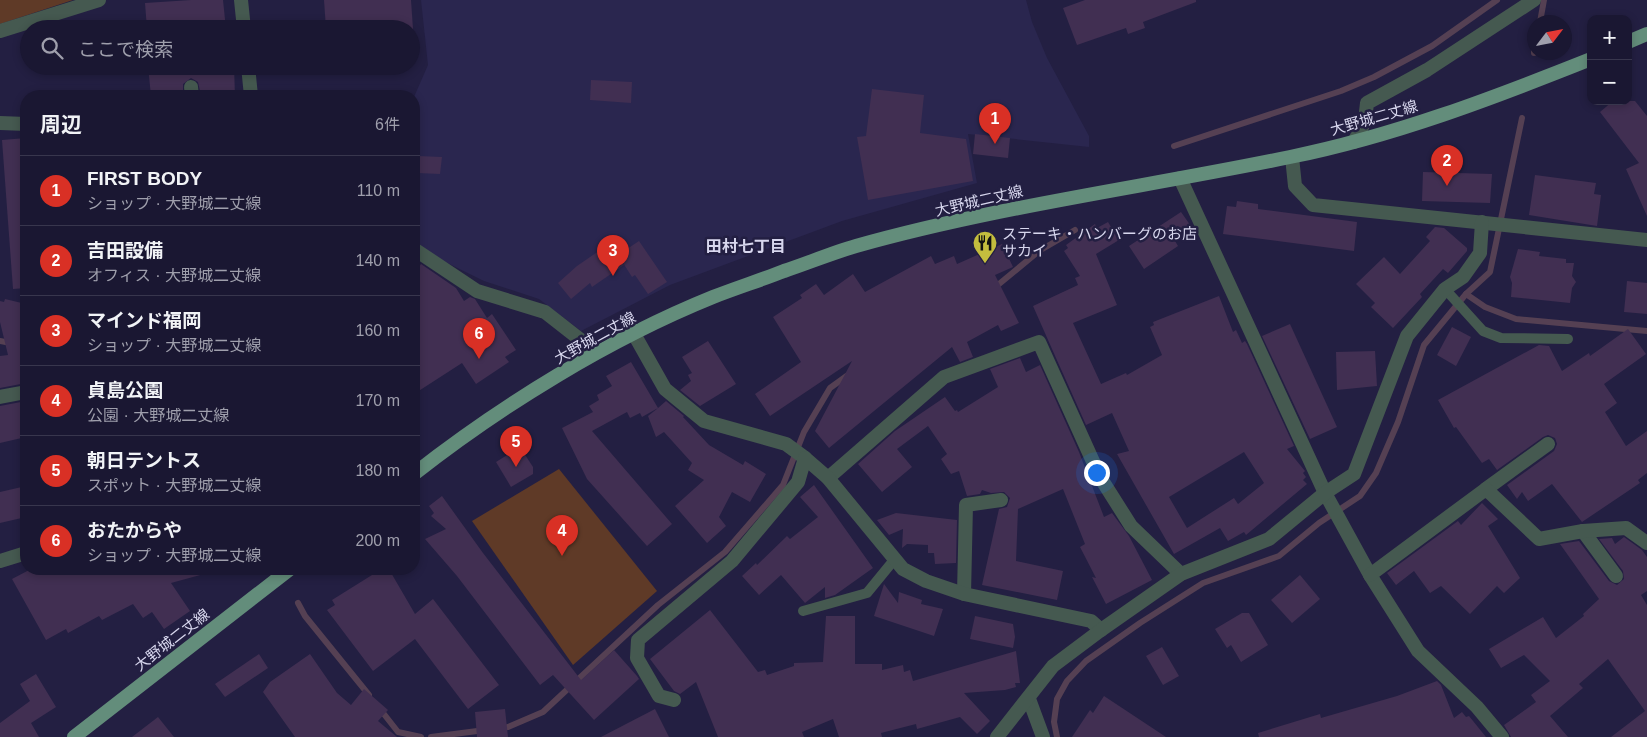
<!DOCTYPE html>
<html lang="ja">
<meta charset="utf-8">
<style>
body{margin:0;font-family:Helvetica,"Noto Sans JP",sans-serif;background:#23203a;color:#f1f3f6}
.controls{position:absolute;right:15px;top:15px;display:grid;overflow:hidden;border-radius:10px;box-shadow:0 2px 8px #0003}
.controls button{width:45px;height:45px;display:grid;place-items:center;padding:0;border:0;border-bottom:1px solid #38364d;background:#1a1732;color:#f1f3f6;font:25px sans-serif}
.compass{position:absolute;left:1527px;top:15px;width:45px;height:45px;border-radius:50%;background:#1a1732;box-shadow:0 2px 8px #0003;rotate:58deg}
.you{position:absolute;left:1096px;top:472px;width:18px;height:18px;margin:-12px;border:4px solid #fff;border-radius:50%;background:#1a73e8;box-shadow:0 0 0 8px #1a73e833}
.badge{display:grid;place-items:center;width:32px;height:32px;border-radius:50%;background:#d93025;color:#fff;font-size:16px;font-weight:700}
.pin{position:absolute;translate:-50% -41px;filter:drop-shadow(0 1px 2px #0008)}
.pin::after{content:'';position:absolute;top:26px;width:18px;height:15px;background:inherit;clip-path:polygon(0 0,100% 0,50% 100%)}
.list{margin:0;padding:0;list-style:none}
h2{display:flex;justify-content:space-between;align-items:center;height:65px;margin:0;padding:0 20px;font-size:21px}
h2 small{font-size:16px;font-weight:400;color:#9f9fac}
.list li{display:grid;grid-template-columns:32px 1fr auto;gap:15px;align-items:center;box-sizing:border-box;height:70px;padding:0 20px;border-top:1px solid #38364d}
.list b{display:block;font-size:19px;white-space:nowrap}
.list p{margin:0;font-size:16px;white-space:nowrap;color:#9f9fac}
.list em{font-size:16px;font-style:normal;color:#9f9fac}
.icon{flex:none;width:28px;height:28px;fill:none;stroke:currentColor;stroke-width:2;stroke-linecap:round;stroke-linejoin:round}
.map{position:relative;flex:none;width:1647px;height:737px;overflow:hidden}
.search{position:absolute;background:#1a1732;box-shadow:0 2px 8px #0003;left:20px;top:20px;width:400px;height:55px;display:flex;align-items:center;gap:12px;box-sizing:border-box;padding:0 18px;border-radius:28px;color:#9f9fac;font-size:19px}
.panel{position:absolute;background:#1a1732;box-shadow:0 2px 8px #0003;left:20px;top:90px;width:400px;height:485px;border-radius:20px}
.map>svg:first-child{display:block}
</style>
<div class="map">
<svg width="1647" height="737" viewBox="0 0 1647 737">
<rect width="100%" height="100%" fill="#231f42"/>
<path fill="#2a264f" d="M421,0h605l6,22 15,36 42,78v11l-121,-13 9,49 -135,38 -172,64 -89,46 -42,-32 -55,-18 -53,-26 -17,-12v-146l14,-32z"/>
<g fill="#5f3a27">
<path d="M0,0h73l-73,24z"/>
<path d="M559,469l98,122 -84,74 -101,-144z"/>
</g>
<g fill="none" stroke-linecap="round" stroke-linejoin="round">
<g stroke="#554053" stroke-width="6">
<path d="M1540,22l4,-22"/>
<path d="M1534,53v-3"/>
<path d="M1174,146l167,-55 33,-14 58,-31 65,-46"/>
<path d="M993,289l46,-38 36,-21"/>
<path d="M1466,294l19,13 31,12 131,12"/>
<path d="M0,341l26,5"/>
<path d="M298,603l7,13 64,79"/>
<path d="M380,709l18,23 23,5"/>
<path d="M499,728l9,-1 35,-15 115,-107 67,-53 58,-67 21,-53 26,-44 18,-13"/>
<path d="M431,737l54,-7"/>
<path d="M1057,737l-3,-15 3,-23 10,-18 19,-20 54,-38 63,-40 76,-27 40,-33 41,-27 16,-23 22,-51 26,-77 42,-51 24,-22 32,-154"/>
</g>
</g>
<g fill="#412f52" fill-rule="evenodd">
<path d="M191,0h32l3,29h-79l-2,-26z"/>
<path d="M324,0h87l2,29h-87z"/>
<path d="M1085,0h111v2l-53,20 2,6 -17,6 -2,-6 -49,17 -14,-37z"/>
<path d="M148,66h86l1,30h-34l-3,-14 -7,-4 -8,6v12h-32z"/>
<path d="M591,80l41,2 -1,21 -41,-3z"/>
<path d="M872,89l52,6 -4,38 46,6 7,42 -105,19 -11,-63 9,-1z"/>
<path d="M1613,101h22l12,15v100l-21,-47 13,-6 -39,-51z"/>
<path d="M975,134l35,4 -2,20 -35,-4z"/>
<path d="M26,138v150l-13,1 -11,-149z"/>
<path d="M418,156l24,1 -2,17 -23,-1z"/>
<path d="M1423,172l69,2 -2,29 -68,-2z"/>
<path d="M1535,175l61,8 -2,11 7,1 -4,31 -68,-11z"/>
<path d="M1237,201l21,3v5l99,13 -3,29 -131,-17 4,-28 9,1z"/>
<path d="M1181,212l12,17 -18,12 3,5 -34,23 -15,-23z"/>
<path d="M1108,222l11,18 -23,14 21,51 -44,18 28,61 25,-11 1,2 35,-20 -12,-28 4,-2 -1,-3 66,-26 14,36 3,-2 6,13 3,-2 2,3 47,102 -7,3 18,22 -2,2 3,4 -3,3 4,4 -61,51 -2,-3 -16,9 -8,-13 -46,26 -57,-100 12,-3 -17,-38 -26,12 -30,-67 -23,-52 45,-21 -3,-7 5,-2 -16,-25 4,-3 -2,-3 29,-21 2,4zM1244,452l20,31 -26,21 -4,-6 -47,30 -18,-31z"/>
<path d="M1435,227l9,1 23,20v3l-19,22 -5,-4 -23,25 2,3 -29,31 -22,-21 4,-4 -19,-19 28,-27 16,17 30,-33 -4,-4z"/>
<path d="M639,241l28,41 -19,12 -13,-19 -3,2 -14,-22z"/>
<path d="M609,244l15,21 -32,22 -2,-4 -19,16 -13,-16 19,-17z"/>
<path d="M1002,244l11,23 -18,8 24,48 -18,8 -3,-6 -31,17 6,15 -13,5 -8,-15 -123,101 -14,-17 37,-70 -82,55 -15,-22 46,-32 -28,-45 29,-19 -2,-3 16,-11 8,11 29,-21 12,18 66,-36 4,8 19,-8 3,8z"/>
<path d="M1518,249l22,3 -1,4 27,3v4h8l-2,13 4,6 -4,6 -2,15 -59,-6 1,-14 -2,-6z"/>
<path d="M421,264l35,24 8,13 6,-4 5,2 12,19 5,-4 24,36 -11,7 4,5 -33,22 -14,-21 -48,31v-120z"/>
<path d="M1627,281l20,2v31l-23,-2z"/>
<path d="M5,299l21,5v79l-26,5v-32l8,-1 -8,-33v-21l4,1z"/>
<path d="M1290,324l47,103 -27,12 -48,-103z"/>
<path d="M1452,327l19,10 -15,29 -19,-11z"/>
<path d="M1628,329l18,25 -42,30 13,19 -12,9 21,34 21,-15v42l-9,7 2,3 -58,39 -30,-38 -24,17 -6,-9 -5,7 -10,-14 47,-34 3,-7 -2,-6 -7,-3 -5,2 -46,33 -8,-11 -7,4 -26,-36 -2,1 -16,-28 101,-55 10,1 13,25 27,-18 1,3z"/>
<path d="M708,341l28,43 -36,22 -20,-16 11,-9 -3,-6 4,-2 -10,-16z"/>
<path d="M1375,351l2,35 -40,4 -1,-38z"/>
<path d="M1020,358l6,14 14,-7 39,87 25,65 8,-4 17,23 23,44 -46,24 -14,-27 4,1 -16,-31 5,-3 -22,-55 -45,20 -2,52 47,10 -6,29 -75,-15 17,-76 8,-2 3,-9 -6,-6 -13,1 -9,-3 -2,4 -13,2 -8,-25 -8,3 -10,-15 6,-5 -19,-28 -31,23 15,18 -30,25 -24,-28 37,-33 50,-34 10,14 2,-1 1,2 40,-25 -8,-18z"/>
<path d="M631,362l27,46 8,-7 18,15 -1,1 26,28 34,20 2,-4 21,13 -16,28 -18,-10 -13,25 7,9 -19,17 -32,-37 29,-26 -16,-10 4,-7 -28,-31 -8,5 -8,-21 10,-8 -16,9 -2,-4 -10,5 -3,-6 -35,19 80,93 -25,22 -60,-67 -25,-51 31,-16 -4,-6 10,-6 -2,-5 15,-9 -6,-10z"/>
<path d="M26,401v36l-26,6v-37z"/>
<path d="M520,447l13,20v7l-22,13 -15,-25z"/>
<path d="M814,485l59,83 -38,27 -10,3v-11l-20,16 -24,-28 -22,20 -17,-19 14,-13 1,2 30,-29 3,3 28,-22 -18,-20z"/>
<path d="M26,486v31l-26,6v-31z"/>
<path d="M442,496l41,57 98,127 33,-30 23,26 2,3 -45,41 -41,-45 -13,10 -83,-109 -32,-37 21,-10 -15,-13 3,-3 -5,-7z"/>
<path d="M1482,503l16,16 -10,7 32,52 -16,15 -7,-7 -27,28 -29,-28 -11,7 -16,-22 -18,14 -9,-12 71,-52 3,4z"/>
<path d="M896,513l61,7 -1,43 -21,1 -1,-11h-6v-8l-21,-1 -5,4 1,-19 -14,6 -12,-15z"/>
<path d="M1624,537l18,13 5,7v34l-6,4 6,10v132h-36l34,-26 -37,-52 -29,25 4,4 -33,28 18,21h-57l-7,-12 32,-23 -5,-7 19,-14 -26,-26 -23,13 -12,-19 54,-32 13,21 28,-22 -1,-2 16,-15 -39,-55 19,-3 30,40 8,4 7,-6 -1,-8 -24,-32 13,-1 3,6z"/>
<path d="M31,569h172l1,5 -33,9 19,28 -26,18 -12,-17 -9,6 -10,-14 -31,16 -3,-4 -31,17 -2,-4 -20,11 -34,-61z"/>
<path d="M380,570l6,4 4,-3 25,43 18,-15 66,86 -31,24 -53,-70 -42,32 -46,-61 8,-5 -3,-5z"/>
<path d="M1300,575l20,24 -28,24 -21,-23z"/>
<path d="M884,584l14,19 1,-11 23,8 -1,4 22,5 -9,27 -60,-20z"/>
<path d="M710,610l48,62 7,-2 2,5 27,-9v-3l29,-1 3,-46h29v48h27v6l21,-5 1,7 6,-2 3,11 103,-30 4,32h-5l1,4 -11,3 -41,3 26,28 -13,13 -17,-17 -43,12 -1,-5 -35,9 1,4h-43l-6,-18 -31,13 2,5h-86l-22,-55 -16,12 -6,-3 -24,-32z"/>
<path d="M1242,613h7l19,32 -27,17 -10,-17 -4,3 -12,-19z"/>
<path d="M975,616l38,8 2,13 -2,11 -43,-9z"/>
<path d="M1162,647l17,29 -16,9 -17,-29z"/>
<path d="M259,654l9,14 -43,29 -10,-13z"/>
<path d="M310,654l27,39 14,12 13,-16 24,21 -10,11 19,16h-102l-32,-45 7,-10z"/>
<path d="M36,674l20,33 -25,16 8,14h-39v-14l30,-22 -10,-17z"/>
<path d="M1437,681l4,4 13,33 8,-6 4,5 3,-1 17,21h-227l-1,-4 62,-19 1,4 76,-22z"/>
<path d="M1104,696l62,41h-94l18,-27 3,3z"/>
<path d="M505,709l3,28h-31l-2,-25z"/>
<path d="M655,709l14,28h-68z"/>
<path d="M158,717l16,20h-42z"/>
</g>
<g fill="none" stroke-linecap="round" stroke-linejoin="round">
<g stroke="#455950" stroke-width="10">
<path d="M1445,289l38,42 18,7 67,1"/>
<path d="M803,611l64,-18 27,-33"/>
</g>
<g stroke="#455950" stroke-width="14">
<path d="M241,0l3,29"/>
<path d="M0,31l99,-31"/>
<path d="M248,66l3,30"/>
<path d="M191,87l1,9"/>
<path d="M0,123l26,1"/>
<path d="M1354,142l11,-21 2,-18 60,-33 107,-70"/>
<path d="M1292,157l3,29 18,19 334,35"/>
<path d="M1180,178l145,315 45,82 48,76 59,56 25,30"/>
<path d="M414,249l63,42 68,21 37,29 6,16"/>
<path d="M634,334l31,55 39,32 82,23 19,14"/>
<path d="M0,397l26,-5"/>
<path d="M828,478l116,-101 95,-35 61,135 31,49 50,48"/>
<path d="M1486,489l62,-45"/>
<path d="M1583,531l33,45"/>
<path d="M0,561l26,-8"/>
<path d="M1370,575l116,-86 53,50 44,-8 43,-3 21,15"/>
<path d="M964,594l2,-89 35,-5"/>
<path d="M1029,699l14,38"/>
<path d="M674,700l-15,-4 -22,-38 1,-18 94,-79 66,-79 7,-24 23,20 75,91 23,12 38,13 127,27 10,9"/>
<path d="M997,737l56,-71 48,-36 80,-56 88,-35 56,-46 29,-19 53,-138 38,-47 18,-12 17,-24 2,-31"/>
</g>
<g stroke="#638d7b" stroke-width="14">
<path d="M1628,42l19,-8"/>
<path d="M414,474c88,-69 195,-135 299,-177 23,-9 48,-17 71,-26 24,-8 48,-18 72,-25 142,-40 290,-59 434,-89 104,-21 203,-59 301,-98"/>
<path d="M74,737l216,-168"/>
</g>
</g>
<defs>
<symbol id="restaurant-pin" viewBox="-11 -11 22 30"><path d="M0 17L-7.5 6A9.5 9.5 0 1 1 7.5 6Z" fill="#c4bd3e" stroke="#231f42"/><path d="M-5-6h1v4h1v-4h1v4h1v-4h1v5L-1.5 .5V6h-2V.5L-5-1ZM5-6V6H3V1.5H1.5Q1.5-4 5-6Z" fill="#111"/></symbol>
</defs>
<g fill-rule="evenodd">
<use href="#restaurant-pin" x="971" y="229" width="28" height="38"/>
</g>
<g text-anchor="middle" stroke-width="5" stroke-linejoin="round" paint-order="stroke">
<g font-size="15" fill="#d8d7ee" stroke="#231f42">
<text transform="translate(1374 118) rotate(-16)" y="5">大野城二丈線</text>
<text transform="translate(979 201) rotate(-13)" y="5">大野城二丈線</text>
<text transform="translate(595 338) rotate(-29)" y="5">大野城二丈線</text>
<text transform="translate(172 640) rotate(-38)" y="5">大野城二丈線</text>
</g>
<g font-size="15" fill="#d8d7ee" stroke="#231f42" text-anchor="start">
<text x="1002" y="239">ステーキ・ハンバーグのお店<tspan x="1002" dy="17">サカイ</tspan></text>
</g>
<g font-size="16" font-weight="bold" fill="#d8d7ee" stroke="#231f42">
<text x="746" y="252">田村七丁目</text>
</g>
</g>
</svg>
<div class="controls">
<button>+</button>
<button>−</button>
</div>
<svg class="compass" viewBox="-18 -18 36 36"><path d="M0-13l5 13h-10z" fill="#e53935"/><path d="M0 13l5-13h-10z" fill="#9f9fac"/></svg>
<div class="you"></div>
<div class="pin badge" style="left:995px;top:144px">1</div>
<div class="pin badge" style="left:1447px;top:186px">2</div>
<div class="pin badge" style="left:613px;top:276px">3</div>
<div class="pin badge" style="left:562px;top:556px">4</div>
<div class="pin badge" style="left:516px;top:467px">5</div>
<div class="pin badge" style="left:479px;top:359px">6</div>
<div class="search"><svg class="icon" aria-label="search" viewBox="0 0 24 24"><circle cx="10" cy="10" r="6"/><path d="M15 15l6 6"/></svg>ここで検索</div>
<section class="panel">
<h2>周辺<small>6件</small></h2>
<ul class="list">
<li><span class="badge">1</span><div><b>FIRST BODY</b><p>ショップ · 大野城二丈線</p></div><em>110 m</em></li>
<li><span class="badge">2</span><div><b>吉田設備</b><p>オフィス · 大野城二丈線</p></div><em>140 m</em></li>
<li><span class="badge">3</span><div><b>マインド福岡</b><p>ショップ · 大野城二丈線</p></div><em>160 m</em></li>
<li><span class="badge">4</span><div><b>貞島公園</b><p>公園 · 大野城二丈線</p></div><em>170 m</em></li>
<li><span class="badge">5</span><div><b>朝日テントス</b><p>スポット · 大野城二丈線</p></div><em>180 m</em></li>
<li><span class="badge">6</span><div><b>おたからや</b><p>ショップ · 大野城二丈線</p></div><em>200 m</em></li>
</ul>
</section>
</div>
